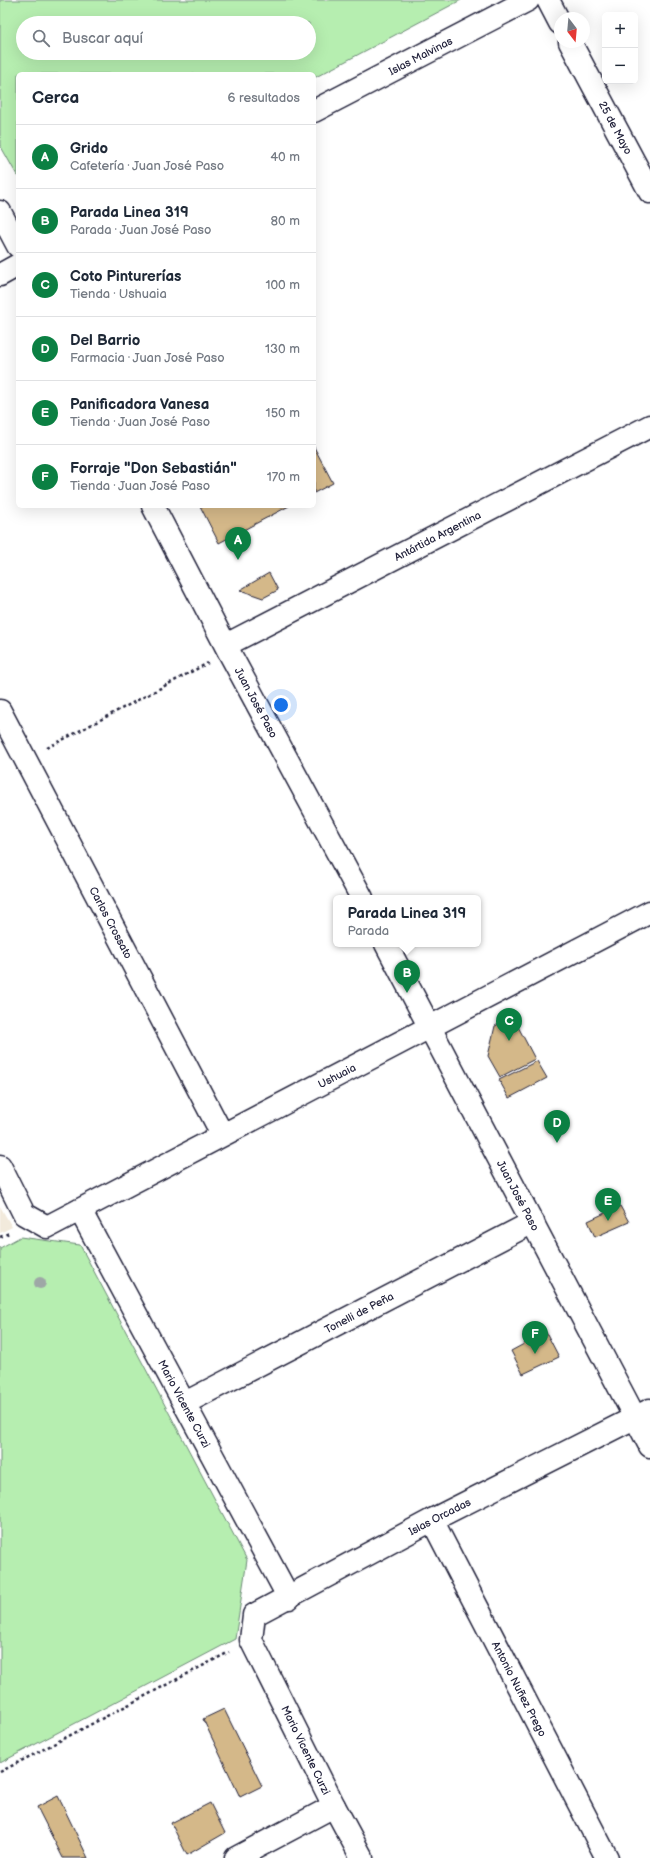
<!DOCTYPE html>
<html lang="es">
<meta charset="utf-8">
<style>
body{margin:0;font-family:"Balsamiq Sans",sans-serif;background:#f6f6f7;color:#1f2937}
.controls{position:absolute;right:12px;top:12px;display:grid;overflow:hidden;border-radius:6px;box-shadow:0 4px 16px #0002}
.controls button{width:36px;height:36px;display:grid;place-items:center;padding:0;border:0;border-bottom:1px solid #e0e1e3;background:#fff;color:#1f2937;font:20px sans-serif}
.compass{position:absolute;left:554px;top:12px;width:36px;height:36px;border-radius:50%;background:#fff;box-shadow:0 4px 16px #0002;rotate:164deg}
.you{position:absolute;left:281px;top:705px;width:14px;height:14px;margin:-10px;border:3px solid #fff;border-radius:50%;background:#1a73e8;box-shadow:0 0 0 6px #1a73e833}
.badge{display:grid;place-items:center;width:26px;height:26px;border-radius:50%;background:#0b8043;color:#fff;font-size:13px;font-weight:700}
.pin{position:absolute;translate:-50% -33px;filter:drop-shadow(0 1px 2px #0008)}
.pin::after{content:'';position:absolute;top:21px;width:14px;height:12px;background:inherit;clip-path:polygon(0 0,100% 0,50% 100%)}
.popup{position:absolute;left:333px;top:895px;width:148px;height:52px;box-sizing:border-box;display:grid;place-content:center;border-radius:6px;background:#fff;filter:drop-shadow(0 1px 3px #0005);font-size:13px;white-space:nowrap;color:#747a83}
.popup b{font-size:15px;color:#1f2937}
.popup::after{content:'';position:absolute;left:50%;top:100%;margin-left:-8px;border:8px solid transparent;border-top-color:#fff}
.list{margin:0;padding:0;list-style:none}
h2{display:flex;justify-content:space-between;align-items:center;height:52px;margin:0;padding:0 16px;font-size:17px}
h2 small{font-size:13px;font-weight:400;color:#747a83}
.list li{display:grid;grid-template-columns:26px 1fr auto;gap:12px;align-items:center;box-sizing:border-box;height:64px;padding:0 16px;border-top:1px solid #e0e1e3}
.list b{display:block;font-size:15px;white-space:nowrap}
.list p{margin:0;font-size:13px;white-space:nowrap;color:#747a83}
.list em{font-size:13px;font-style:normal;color:#747a83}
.icon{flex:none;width:22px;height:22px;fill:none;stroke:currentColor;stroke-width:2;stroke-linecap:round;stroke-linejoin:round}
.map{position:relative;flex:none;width:650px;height:1858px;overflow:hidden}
.search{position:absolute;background:#fff;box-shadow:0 4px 16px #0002;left:16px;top:16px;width:300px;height:44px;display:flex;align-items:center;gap:10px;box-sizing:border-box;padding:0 14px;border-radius:22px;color:#747a83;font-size:15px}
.panel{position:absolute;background:#fff;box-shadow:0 4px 16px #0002;left:16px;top:72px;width:300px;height:436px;border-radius:6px}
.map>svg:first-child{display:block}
</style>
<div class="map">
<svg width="650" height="1858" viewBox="0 0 650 1858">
<rect width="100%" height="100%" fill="#fff"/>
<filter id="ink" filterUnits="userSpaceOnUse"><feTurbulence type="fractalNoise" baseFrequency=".025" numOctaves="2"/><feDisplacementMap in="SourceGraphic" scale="8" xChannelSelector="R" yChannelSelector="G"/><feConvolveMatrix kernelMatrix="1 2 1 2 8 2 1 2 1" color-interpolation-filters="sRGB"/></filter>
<g filter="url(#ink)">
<path fill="#f2eadc" d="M0,1206l12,21 -12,6z"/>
<g fill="#b6eeb0" stroke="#6c8876" fill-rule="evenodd">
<path d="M0,0h461l-147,78v-4h-296v103l-18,-32zM23,23h286v30h-286z"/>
<path d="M20,1237l60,8 167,315 -12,79 -235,124v-515z"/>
</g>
<g fill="#d4b889" stroke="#22223b">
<path d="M314,447l19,36 -19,10z"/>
<path d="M200,506h89l-70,37z"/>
<path d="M269,573l9,17 -15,8 -23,-8z"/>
<path d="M513,1017l22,42 -35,18 -12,-21 7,-30z"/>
<path d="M537,1061l10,17 -38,20 -10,-18z"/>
<path d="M620,1206l9,16 -34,15 -7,-16z"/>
<path d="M546,1332l13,25 -36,17 -12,-23z"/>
<path d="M224,1709l38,77 -22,11 -37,-78z"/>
<path d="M58,1796l30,62h-25l-26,-51z"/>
<path d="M210,1803l15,30 -38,22 -16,-32z"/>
</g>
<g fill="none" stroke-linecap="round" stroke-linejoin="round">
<defs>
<g id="street">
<path d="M548,0l12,23"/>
<path id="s1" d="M570,42l80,150"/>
<path id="s2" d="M314,111l214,-111"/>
<path d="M0,275l18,-10"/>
<path id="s3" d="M226,645l424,-219"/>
<path id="s4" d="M0,711l222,423"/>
<path id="s5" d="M0,1166l24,48 23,13 603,-315"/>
<path id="s6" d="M80,1210l209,388"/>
<path id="s7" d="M185,1403l348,-181"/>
<path id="s8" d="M432,1520l175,338"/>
<path d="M236,1858l98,-52"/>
<path id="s9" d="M362,1858l-28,-52 -83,-166 3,-25 178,-95 218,-110"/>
</g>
<g id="secondary">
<path d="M0,212l18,34"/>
<path id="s10" d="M153,506l76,146 133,246"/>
<path id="s11" d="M386,944l264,502"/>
</g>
</defs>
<use href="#street" stroke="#22223b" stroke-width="25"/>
<use href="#secondary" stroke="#22223b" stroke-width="25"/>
<g stroke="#22223b" stroke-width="2.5" stroke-dasharray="3 3" stroke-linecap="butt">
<path d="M47,748l161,-85"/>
<path d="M0,1237l9,-4"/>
<path d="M0,1772l229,-120"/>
</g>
<use href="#street" stroke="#fff" stroke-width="22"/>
<use href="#secondary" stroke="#fff" stroke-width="22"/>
</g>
<circle fill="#9ea7a6" cx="40" cy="1283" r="6"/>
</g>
<g text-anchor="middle" stroke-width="3" stroke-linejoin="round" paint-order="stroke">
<g font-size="11" fill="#22223b" stroke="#fff">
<text dy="4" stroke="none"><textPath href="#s2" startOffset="120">Islas Malvinas</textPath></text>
<text dy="4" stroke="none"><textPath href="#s1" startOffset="97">25 de Mayo</textPath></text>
<text dy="4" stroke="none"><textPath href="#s3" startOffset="238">Antártida Argentina</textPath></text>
<text dy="4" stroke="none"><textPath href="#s10" startOffset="222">Juan José Paso</textPath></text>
<text dy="4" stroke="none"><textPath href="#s4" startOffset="239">Carlos Crossato</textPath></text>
<text dy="4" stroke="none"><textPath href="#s5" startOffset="407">Ushuaia</textPath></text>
<text dy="4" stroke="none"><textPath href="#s11" startOffset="284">Juan José Paso</textPath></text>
<text dy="4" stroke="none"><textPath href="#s7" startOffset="196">Tonelli de Peña</textPath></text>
<text dy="4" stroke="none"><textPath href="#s6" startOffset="220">Mario Vicente Curzi</textPath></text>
<text dy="4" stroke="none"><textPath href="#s9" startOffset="480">Islas Orcadas</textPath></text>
<text dy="4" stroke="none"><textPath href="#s8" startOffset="190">Antonio Nuñez Prego</textPath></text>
<text transform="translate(306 1750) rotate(64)" y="4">Mario Vicente Curzi</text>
</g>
</g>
</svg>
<div class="controls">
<button>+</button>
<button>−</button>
</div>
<svg class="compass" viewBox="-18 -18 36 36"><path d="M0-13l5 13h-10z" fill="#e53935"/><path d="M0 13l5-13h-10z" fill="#747a83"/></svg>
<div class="you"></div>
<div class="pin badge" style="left:238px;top:560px">A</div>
<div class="pin badge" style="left:407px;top:993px">B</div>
<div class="popup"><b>Parada Linea 319</b>Parada</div>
<div class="pin badge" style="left:509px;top:1041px">C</div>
<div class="pin badge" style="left:557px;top:1143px">D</div>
<div class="pin badge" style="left:608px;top:1221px">E</div>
<div class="pin badge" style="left:535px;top:1354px">F</div>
<div class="search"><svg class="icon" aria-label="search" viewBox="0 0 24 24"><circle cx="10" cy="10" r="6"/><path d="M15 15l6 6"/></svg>Buscar aquí</div>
<section class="panel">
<h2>Cerca<small>6 resultados</small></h2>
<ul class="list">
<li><span class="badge">A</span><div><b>Grido</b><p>Cafetería · Juan José Paso</p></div><em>40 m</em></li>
<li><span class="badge">B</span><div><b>Parada Linea 319</b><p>Parada · Juan José Paso</p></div><em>80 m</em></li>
<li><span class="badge">C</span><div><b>Coto Pinturerías</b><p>Tienda · Ushuaia</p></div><em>100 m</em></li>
<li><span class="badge">D</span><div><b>Del Barrio</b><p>Farmacia · Juan José Paso</p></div><em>130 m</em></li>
<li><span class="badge">E</span><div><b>Panificadora Vanesa</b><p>Tienda · Juan José Paso</p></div><em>150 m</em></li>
<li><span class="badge">F</span><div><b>Forraje &quot;Don Sebastián&quot;</b><p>Tienda · Juan José Paso</p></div><em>170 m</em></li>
</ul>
</section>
</div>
